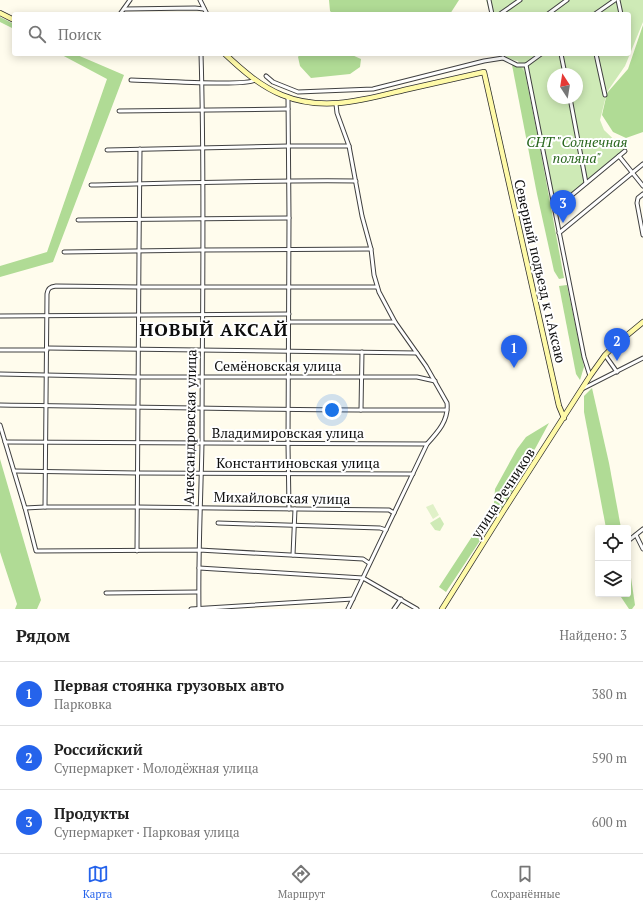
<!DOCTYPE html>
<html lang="ru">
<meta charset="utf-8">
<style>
body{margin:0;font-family:"PT Serif",serif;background:#f2f2f2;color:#222}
.controls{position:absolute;right:12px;bottom:12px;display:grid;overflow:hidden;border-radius:4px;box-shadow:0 2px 10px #0003}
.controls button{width:36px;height:36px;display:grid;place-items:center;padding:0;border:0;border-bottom:1px solid #e0e0e0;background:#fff;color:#222;font:20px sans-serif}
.compass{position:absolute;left:547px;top:68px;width:36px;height:36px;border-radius:50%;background:#fff;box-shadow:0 2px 10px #0003;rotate:348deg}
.you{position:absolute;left:332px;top:410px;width:14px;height:14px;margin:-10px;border:3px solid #fff;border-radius:50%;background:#1a73e8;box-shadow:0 0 0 6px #1a73e833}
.badge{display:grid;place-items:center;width:26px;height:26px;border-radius:50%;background:#2563eb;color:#fff;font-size:13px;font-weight:700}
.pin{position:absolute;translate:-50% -33px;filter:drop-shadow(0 1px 2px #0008)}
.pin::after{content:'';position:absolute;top:21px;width:14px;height:12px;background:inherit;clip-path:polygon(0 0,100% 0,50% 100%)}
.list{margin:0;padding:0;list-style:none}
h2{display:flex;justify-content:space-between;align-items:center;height:52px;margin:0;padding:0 16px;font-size:17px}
h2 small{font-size:13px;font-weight:400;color:#767676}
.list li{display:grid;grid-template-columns:26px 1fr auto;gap:12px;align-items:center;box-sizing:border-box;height:64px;padding:0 16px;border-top:1px solid #e0e0e0}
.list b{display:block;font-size:15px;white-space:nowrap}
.list p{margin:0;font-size:13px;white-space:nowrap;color:#767676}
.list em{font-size:13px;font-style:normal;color:#767676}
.icon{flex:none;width:22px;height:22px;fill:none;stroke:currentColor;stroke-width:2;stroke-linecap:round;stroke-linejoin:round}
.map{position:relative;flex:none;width:643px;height:609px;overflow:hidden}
.search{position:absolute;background:#fff;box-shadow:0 2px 10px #0003;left:12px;right:12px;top:12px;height:44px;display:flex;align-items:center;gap:10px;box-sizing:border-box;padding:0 14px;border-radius:4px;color:#767676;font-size:15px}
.sheet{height:244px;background:#fff}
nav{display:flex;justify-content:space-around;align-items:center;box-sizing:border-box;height:56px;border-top:1px solid #e0e0e0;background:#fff;font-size:11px;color:#767676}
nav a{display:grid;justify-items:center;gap:2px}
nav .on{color:#2563eb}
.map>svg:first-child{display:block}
</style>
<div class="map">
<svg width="643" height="609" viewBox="0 0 643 609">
<rect width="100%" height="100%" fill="#fffced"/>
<g fill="#ceeab6" fill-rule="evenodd">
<path d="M486,0h157v22l-18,44 -18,26 -7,28 4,10 23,22 -73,59 -27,-130 -9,-20 -9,-2 -6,-5h126v-40h-139zM553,74h24v24h-24z"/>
<path d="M479,75l-114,27 -27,4 1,-1 15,-2z"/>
<path d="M487,77h1l73,328h-1z"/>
<path d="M440,517l4,7 -4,7 -5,-1 -5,-7z"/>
</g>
<g fill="#b0db95">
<path d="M329,0h130l-9,14h-117l-3,-3z"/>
<path d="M0,17l14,7v5l-14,-7z"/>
<path d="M643,25v107l-17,6 -13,-6 -11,-17 5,-22 21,-24z"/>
<path d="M60,54h15l49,21 -71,187 -53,15v-11l47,-14 60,-173z"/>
<path d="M300,54h38l1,2 13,-1 9,4 -1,8 -10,7 -39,4 -11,-12 -2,-9z"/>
<path d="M512,65l9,2 4,6 15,75 24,130 -5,1 -5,-8 -17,-77z"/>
<path d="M567,285l17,82 -4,13 -4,-6 -17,-88z"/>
<path d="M592,388l17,75 12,65h-15l-22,-116v-16z"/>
<path d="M549,423l-40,74 -63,95 -7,-5 55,-84 1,-14 22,-40 9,-12z"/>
<path d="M0,459l41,141 -4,9h-22l2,-5 -17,-52z"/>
<path d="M628,557l7,48 -3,4h-3l-10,-15h9z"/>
</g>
<path fill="#e0f1c8" d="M433,504l6,11 -6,4 -7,-12z"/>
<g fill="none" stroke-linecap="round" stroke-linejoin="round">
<defs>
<g id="street">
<path d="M200,0l7,14"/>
<path d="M489,0l3,14"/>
<path d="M618,0l3,14"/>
<path d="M124,9l71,-1 9,1"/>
<path d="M120,14l10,-14"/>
<path d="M500,14l20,-14"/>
<path d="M548,14l19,-14"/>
<path d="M595,14l20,-14"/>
<path d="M561,54l4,20"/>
<path d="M596,54l9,41"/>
<path d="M503,58l14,7h9l58,292 6,19"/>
<path d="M526,65l15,-11"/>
<path d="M266,76l7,6 25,10 75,-3 111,-28 19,-3"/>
<path d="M131,80c18,0 114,7 124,0"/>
<path d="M288,97l1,121 -1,226 1,65"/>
<path d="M570,98l16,85"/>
<path d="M336,104l1,9 12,33 13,70 9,33 3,26 5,17 16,30 31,44 21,37c2,17 -9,29 -20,41l-79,165"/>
<path d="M119,111l169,-2"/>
<path d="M107,150l181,-4h61"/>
<path d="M619,156l24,30"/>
<path d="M91,185c88,-2 176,-5 265,-4"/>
<path d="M643,194l-5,4 -1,5 6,32"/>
<path d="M555,209l70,-58"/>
<path d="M78,220l211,-2"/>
<path d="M559,233l84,-69"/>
<path d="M64,252l139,-2 168,-1"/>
<path d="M0,316l289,-2"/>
<path d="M289,322h106"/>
<path d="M47,348l370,5"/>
<path d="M0,350h47"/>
<path d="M605,355l12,17"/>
<path d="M0,374l138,3h279l18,4"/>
<path d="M582,389l61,-31"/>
<path d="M0,405c149,2 298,6 447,5"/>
<path d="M361,410l1,-58"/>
<path d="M0,425l25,83 11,43 163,-1 164,9 6,4"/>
<path d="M5,442l422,2"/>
<path d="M14,471l123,2 276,1"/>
<path d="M45,507l2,-213c1,-6 3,-7 9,-8l83,1h238"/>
<path d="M25,508l20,-1h92l252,3 5,3"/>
<path d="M218,523l162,5 6,2"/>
<path d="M636,535l7,14"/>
<path d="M628,541l15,-12"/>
<path d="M137,551l2,-300 1,-102"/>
<path d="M293,555l2,-46"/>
<path d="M199,568l164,10 54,31"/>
<path d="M106,593l92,-1"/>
<path d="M191,609l162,-10"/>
<path d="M199,609c-1,-55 2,-111 3,-166 0,-130 3,-259 -1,-389"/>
<path d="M394,609l7,-10"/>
</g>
<g id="secondary">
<path d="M0,13l14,7"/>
<path d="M225,54c17,16 35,32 57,41 41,17 81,5 122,-5 27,-6 53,-12 80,-18l75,334 5,12"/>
<path d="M442,609l62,-99 86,-134 15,-21 9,-9 29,-24"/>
</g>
</defs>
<use href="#street" stroke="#404040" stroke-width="5"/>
<use href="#secondary" stroke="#2f2f2f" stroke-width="6"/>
<use href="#street" stroke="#fff" stroke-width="3"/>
<use href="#secondary" stroke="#fffaa8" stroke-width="4.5"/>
</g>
<g text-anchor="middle" stroke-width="4" stroke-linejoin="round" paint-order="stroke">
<g font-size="14" font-style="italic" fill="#27651c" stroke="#fff">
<text x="577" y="147">СНТ "Солнечная<tspan x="577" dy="16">поляна"</tspan></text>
</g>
<g font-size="14" fill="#0d0d0d" stroke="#fff">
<text transform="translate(540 271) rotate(77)" y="5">Северный подъезд к г.Аксаю</text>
<text x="278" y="371">Семёновская улица</text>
<text transform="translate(190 427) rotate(-89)" y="5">Александровская улица</text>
<text x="288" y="438">Владимировская улица</text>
<text x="298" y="468">Константиновская улица</text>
<text transform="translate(503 493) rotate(-57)" y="5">улица Речников</text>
<text transform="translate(282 498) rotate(1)" y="5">Михайловская улица</text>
</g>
<g font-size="18" font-weight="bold" letter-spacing="1" fill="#0d0d0d" stroke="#fff">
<text x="214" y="336">НОВЫЙ АКСАЙ</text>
</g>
</g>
</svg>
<div class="controls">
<button><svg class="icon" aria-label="locate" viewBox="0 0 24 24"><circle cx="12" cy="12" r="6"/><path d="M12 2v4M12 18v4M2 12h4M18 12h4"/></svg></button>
<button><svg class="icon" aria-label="layers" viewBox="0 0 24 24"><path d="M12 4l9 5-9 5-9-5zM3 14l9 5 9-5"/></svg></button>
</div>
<svg class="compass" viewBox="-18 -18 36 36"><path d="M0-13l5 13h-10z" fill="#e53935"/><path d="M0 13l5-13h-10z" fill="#767676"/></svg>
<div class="you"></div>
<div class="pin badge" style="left:514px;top:368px">1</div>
<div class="pin badge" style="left:617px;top:361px">2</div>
<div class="pin badge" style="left:563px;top:223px">3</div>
<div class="search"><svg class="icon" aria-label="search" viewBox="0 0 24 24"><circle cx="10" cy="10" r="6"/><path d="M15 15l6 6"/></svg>Поиск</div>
</div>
<section class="sheet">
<h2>Рядом<small>Найдено: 3</small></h2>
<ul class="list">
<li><span class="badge">1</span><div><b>Первая стоянка грузовых авто</b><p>Парковка</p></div><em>380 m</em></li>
<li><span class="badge">2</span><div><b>Российский</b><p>Супермаркет · Молодёжная улица</p></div><em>590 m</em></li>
<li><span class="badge">3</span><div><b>Продукты</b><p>Супермаркет · Парковая улица</p></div><em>600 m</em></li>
</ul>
</section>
<nav>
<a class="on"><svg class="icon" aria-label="map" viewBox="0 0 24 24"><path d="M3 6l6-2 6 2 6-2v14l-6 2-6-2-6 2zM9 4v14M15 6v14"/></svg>Карта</a>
<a><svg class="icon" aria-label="directions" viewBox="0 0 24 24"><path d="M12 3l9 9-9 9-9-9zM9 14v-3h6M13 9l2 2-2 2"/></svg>Маршрут</a>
<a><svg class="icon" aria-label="saved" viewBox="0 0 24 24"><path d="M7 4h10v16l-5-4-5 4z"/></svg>Сохранённые</a>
</nav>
